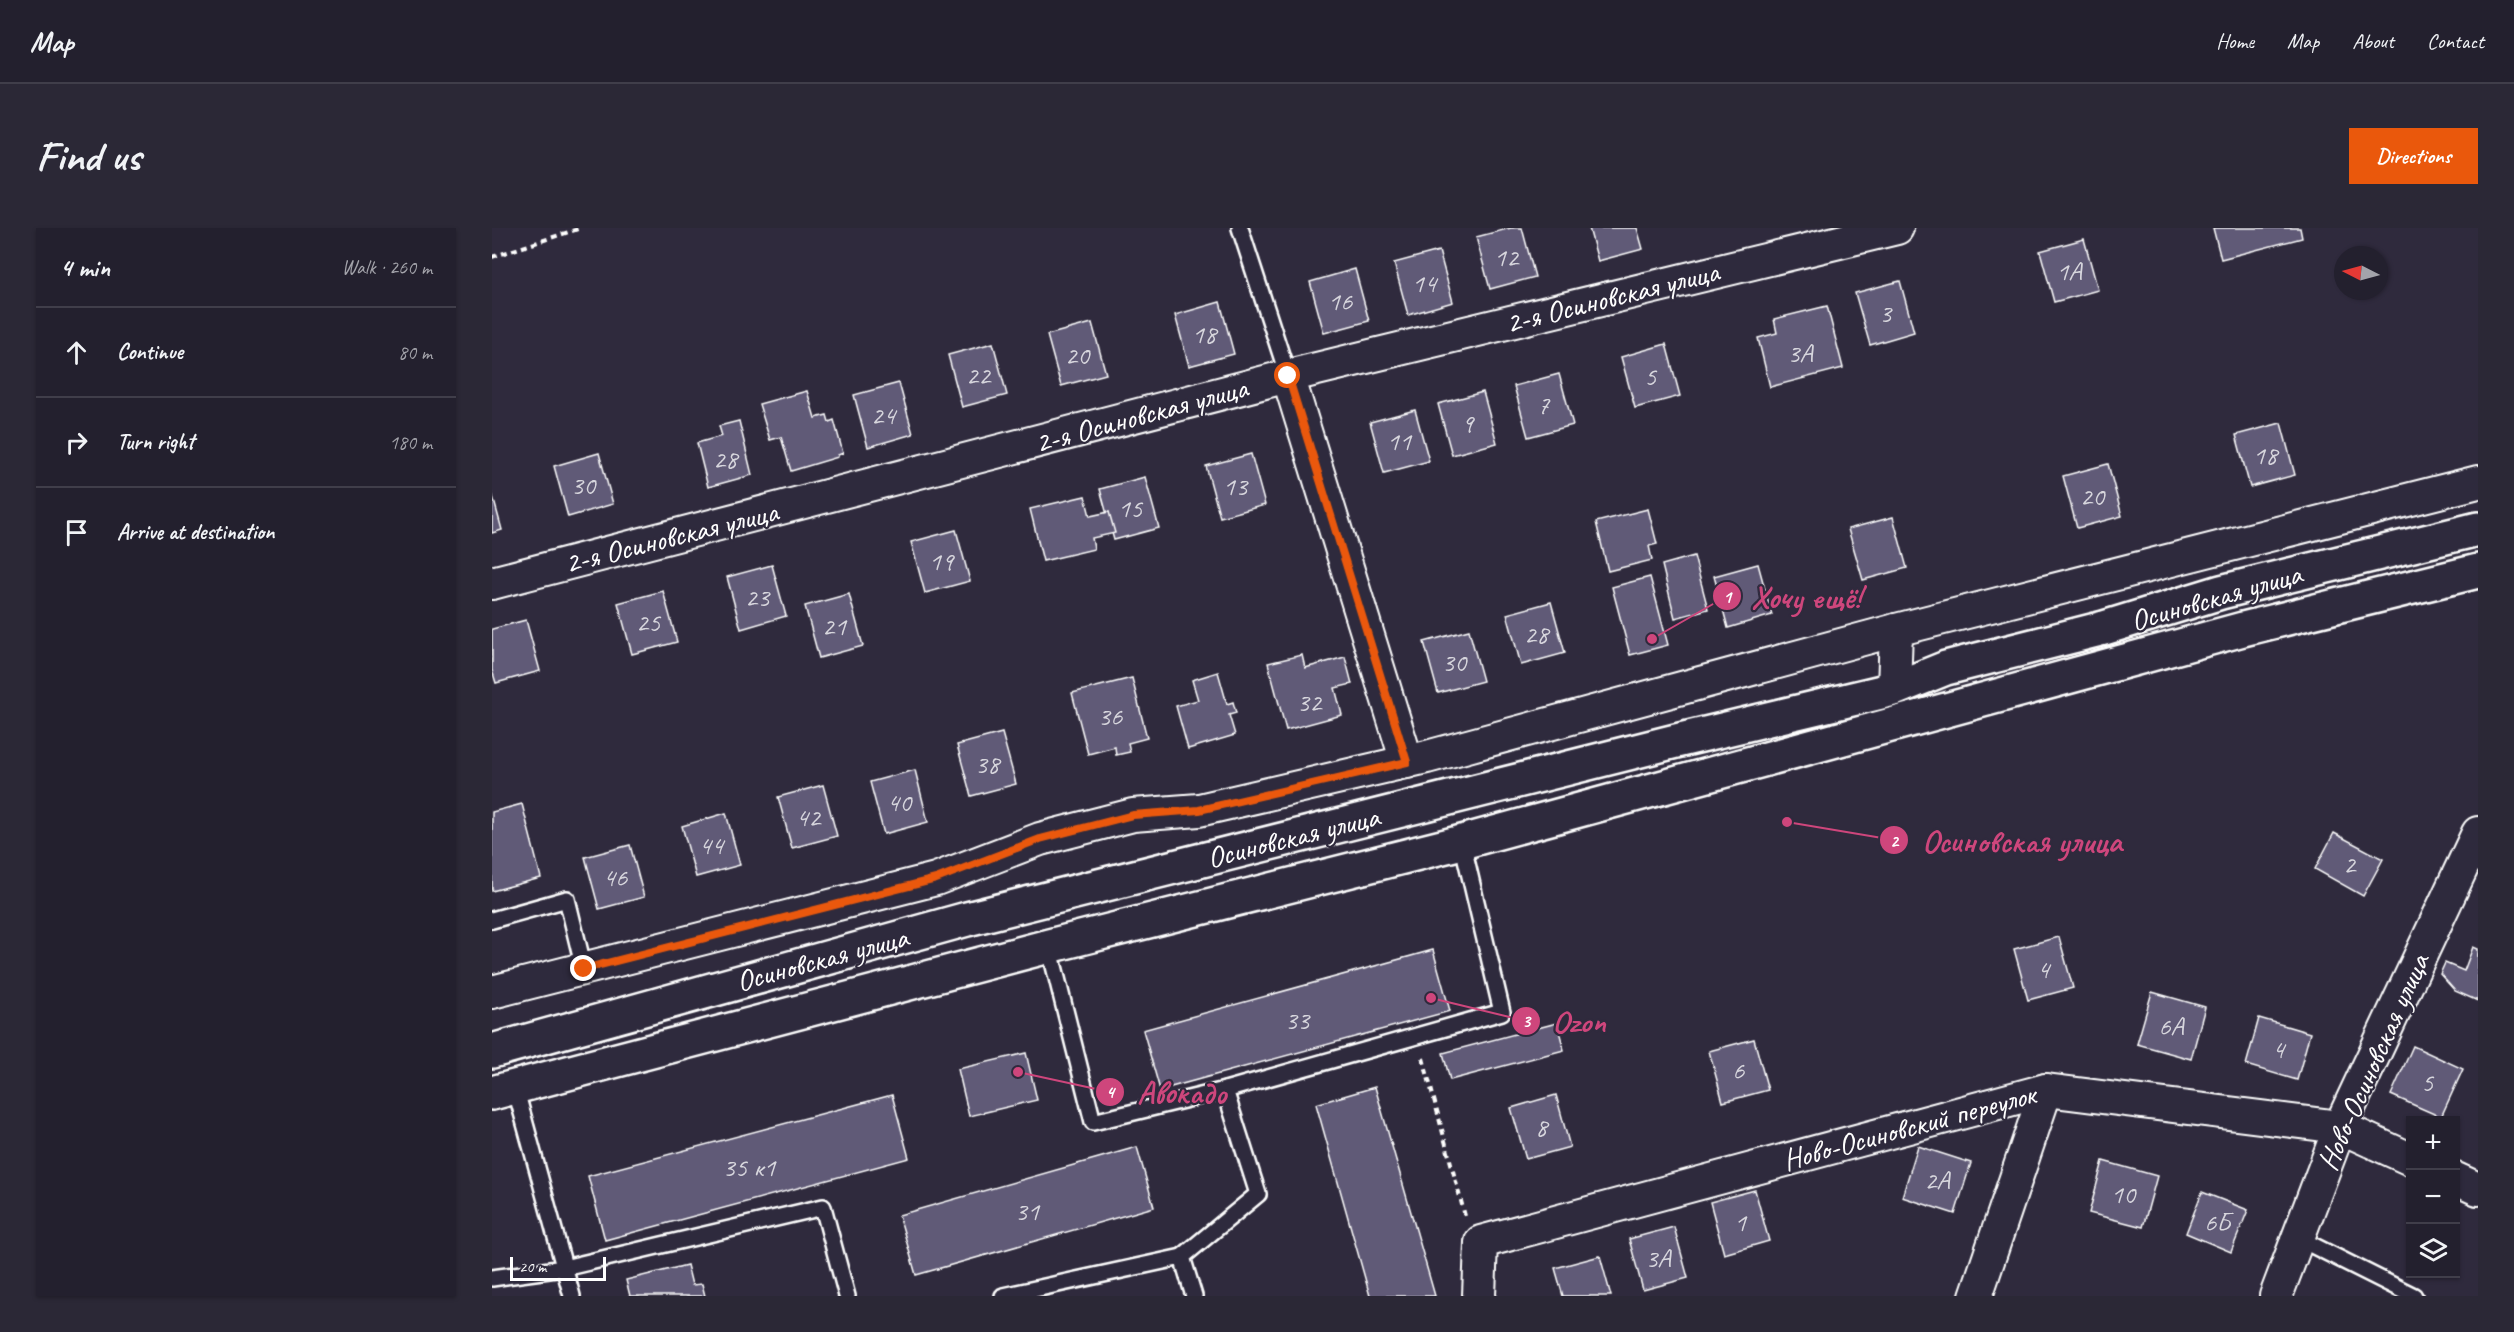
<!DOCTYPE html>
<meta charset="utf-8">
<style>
body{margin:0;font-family:Caveat,sans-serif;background:#2b2836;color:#f1f3f6}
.controls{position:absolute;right:18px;bottom:18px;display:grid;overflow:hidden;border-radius:0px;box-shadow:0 2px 4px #0004}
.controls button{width:54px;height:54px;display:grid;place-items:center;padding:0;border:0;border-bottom:2px solid #403e4a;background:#23202e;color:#f1f3f6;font:30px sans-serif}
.compass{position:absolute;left:1842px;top:18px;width:54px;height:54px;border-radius:50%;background:#23202e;box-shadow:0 2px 4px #0004;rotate:276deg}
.scale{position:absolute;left:18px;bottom:15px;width:96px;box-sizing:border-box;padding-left:6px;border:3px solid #fff;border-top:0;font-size:16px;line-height:21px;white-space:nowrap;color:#fff;-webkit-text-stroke:4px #2f2a3d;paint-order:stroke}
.stop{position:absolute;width:18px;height:18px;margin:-14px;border:4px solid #ea580c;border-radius:50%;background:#fff}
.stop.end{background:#ea580c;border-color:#fff;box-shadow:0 2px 6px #0008}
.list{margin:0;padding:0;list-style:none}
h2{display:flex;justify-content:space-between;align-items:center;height:78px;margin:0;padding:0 24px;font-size:26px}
h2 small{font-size:20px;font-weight:400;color:#a3a3aa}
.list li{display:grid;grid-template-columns:39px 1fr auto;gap:18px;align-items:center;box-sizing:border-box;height:90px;padding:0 24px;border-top:2px solid #403e4a}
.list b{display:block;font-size:22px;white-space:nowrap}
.list em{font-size:20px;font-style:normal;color:#a3a3aa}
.icon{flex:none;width:33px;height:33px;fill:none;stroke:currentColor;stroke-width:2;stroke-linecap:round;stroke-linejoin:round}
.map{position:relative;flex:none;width:1986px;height:1068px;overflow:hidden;border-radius:0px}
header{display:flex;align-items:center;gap:36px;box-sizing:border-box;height:84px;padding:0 30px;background:#23202e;border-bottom:2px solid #403e4a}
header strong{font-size:28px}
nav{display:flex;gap:33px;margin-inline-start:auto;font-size:21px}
.intro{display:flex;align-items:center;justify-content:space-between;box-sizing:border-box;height:144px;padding:0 36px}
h1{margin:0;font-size:42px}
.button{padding:15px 27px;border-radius:0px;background:#ea580c;color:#fff;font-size:21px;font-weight:700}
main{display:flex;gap:36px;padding:0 36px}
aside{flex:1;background:#23202e;border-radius:0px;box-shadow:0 2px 4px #0004}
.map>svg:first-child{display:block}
</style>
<header>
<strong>Map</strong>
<nav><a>Home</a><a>Map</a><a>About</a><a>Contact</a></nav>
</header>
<div class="intro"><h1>Find us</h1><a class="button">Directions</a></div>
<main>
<aside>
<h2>4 min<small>Walk · 260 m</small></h2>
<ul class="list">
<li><svg class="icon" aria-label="ahead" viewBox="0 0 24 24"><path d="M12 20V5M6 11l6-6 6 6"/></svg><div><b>Continue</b></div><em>80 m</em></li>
<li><svg class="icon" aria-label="right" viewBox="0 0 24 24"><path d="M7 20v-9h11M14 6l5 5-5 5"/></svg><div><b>Turn right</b></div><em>180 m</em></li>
<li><svg class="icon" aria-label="arrive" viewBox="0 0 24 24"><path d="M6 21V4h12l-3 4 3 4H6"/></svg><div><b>Arrive at destination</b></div></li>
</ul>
</aside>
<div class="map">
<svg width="1986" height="1068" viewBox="0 0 1986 1068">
<rect width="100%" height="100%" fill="#2f2a3d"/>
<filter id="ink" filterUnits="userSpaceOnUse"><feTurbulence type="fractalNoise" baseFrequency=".0167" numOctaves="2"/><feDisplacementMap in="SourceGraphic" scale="12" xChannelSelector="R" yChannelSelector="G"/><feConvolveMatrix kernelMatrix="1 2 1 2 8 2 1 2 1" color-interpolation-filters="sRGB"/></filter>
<g filter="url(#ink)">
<g fill="#605a77" stroke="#fff" stroke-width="1.5">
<path d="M1019,0h11l13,49 -45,12 -14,-52z"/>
<path d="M1097,0h48l6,21 -45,12z"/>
<path d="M1721,0h87l2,10 -81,21z"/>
<path d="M1592,11l14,51 -44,12 -14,-51z"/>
<path d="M947,23l14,51 -45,13 -14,-52z"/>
<path d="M863,41l14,52 -45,12 -14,-51z"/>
<path d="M1408,53l14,51 -44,13 -15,-52z"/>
<path d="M728,74l14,52 -45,12 -14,-51z"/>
<path d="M1335,78l16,62 -73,19 -12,-49 19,-5 -3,-14z"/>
<path d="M600,95l14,51 -45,12 -14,-51z"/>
<path d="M501,115l14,52 -45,12 -14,-52z"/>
<path d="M1174,116l14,52 -45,12 -14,-51z"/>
<path d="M1067,146l14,51 -45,12 -14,-51z"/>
<path d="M407,155l14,51 -45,13 -14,-52z"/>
<path d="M315,163l8,27 12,-3 2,7 5,-2 9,33 -5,2v2l-47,14 -10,-34 -11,3 -11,-36z"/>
<path d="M991,164l14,51 -45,12 -14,-51z"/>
<path d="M923,182l14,51 -45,12 -14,-51z"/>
<path d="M247,193l13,54 -44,12 -11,-44 25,-7 -3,-10z"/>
<path d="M1789,195l14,52 -45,12 -14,-52z"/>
<path d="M107,225l14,51 -45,13 -14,-51z"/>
<path d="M759,226l14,51 -45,12 -14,-51z"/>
<path d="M1616,236l14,52 -45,12 -14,-52z"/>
<path d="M653,249l14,51 -45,12 -14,-51z"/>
<path d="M0,265l10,37 -10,3z"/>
<path d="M593,268l5,20 19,-4 6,21 -23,5 2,11 -51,12 -13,-52z"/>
<path d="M1156,281l9,35 -8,2 3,14 -44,11 -12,-49z"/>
<path d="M1401,289l14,51 -44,12 -15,-51z"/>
<path d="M464,302l14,51 -45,12 -14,-51z"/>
<path d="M1202,328l14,53 -33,9 -13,-53z"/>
<path d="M1266,336l14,51 -44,13 -14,-52z"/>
<path d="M280,337l14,51 -45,13 -14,-52z"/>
<path d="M1158,349l18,68 -38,10 -18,-68z"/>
<path d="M171,363l14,51 -45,12 -14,-51z"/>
<path d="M357,366l14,52 -44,12 -14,-52z"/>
<path d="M1059,374l14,51 -44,12 -14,-51z"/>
<path d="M34,392l14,51 -44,12 -4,-13v-41z"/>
<path d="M977,402l14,51 -45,12 -14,-51z"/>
<path d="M810,427l3,13 40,-11 7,27 -17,4 7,27 -56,15 -18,-67z"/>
<path d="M726,444l9,32 6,-2 3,11 -7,2 6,20 -47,14 -12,-43 22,-6 -6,-20z"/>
<path d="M640,450l15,60 -19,5 2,9 -14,3 -1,-8 -27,7 -16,-61z"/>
<path d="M510,505l14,51 -45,12 -14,-51z"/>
<path d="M423,542l13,52 -44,12 -14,-52z"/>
<path d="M331,557l14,51 -45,12 -14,-51z"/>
<path d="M30,576l19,74 -49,13v-79z"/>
<path d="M234,585l14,52 -44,12 -14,-51z"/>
<path d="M1842,605l49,26 -20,37 -48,-27z"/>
<path d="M138,617l14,52 -45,12 -14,-52z"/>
<path d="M1567,709l14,51 -45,12 -14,-51z"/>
<path d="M1981,719l5,2v52l-23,-10 -15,-17 5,-11 19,8z"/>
<path d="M941,722l17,61 -290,79 -17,-60z"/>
<path d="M1660,764l53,15 -14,52 -54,-15z"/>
<path d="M1767,790l51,15 -13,47 -51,-15z"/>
<path d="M1065,795l7,27 -114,30 -7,-27z"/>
<path d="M1262,811l14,51 -45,12 -14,-51z"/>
<path d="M1921,818l50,23 -22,48 -50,-22z"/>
<path d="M534,825l11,47 -68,16 -11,-47z"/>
<path d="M883,859l60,209h-65l-54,-192z"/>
<path d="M400,867l17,63 -304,82 -17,-64z"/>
<path d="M1064,867l14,52 -44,12 -15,-51z"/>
<path d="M1426,918l53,17 -16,51 -53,-17z"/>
<path d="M645,919l17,60 -238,68 -17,-60z"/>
<path d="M1611,933l54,15 -14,51 -54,-14z"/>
<path d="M1263,962l14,51 -45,13 -14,-52z"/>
<path d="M1710,964l46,18 -17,42 -45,-19z"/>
<path d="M1182,999l14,51 -45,12 -14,-51z"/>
<path d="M1108,1028l11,40h-48l-8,-28z"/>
<path d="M195,1037l5,20 10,-1 3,12h-75l-4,-16z"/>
</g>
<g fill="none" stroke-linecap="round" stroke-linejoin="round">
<defs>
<g id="service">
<path d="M748,0l48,148"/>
<path d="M0,692l75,-21 17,70"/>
<path d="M557,718l44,176 132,-32 277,-78 -40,-170"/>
<path d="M23,859l57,209"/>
<path d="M1806,1010l116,58"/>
<path d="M0,1050l72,-10 259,-61 24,89"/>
<path d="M511,1068l179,-39"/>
<path d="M702,1068l-12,-39 76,-63 -33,-104"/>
</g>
<g id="minor">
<path d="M796,148l119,386"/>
<path d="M0,355l796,-207 609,-148"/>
<path d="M1402,461l2,-59"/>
<path d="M0,764l444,-113 104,-40 93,-24 66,-5 228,-53 469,-127 582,-148"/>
<path d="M1964,951l22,10"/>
<path d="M987,1068l2,-54 565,-152 294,37 70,32"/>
<path d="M1484,1068l70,-206"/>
<path d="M1784,1068l64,-169 138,-294"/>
</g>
<g id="tertiary">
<path d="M0,823l475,-132 709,-178 218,-52 52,-21 158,-40 117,-36 257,-63"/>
<path d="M0,865l557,-147 413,-104 781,-213 235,-58"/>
</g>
</defs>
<use href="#service" stroke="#fff" stroke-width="20"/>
<use href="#minor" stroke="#fff" stroke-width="36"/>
<use href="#tertiary" stroke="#fff" stroke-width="38"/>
<g stroke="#fff" stroke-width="4" stroke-dasharray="6 4.5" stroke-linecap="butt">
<path d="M0,29l89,-29"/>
<path d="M931,830l42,158"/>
</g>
<use href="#service" stroke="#2f2a3d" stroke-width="15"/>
<use href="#minor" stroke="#2f2a3d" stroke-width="32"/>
<use href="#tertiary" stroke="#2f2a3d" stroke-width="33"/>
</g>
</g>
<g fill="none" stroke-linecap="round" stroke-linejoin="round" filter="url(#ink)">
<path stroke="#ea580c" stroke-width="8" d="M92,741l352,-90 104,-40 93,-24 66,-5 208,-48 -119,-386"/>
</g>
<g text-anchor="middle" stroke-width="4.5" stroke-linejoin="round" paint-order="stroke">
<g font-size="27" fill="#d7d6dd">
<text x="1014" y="38">12</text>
<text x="1577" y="52">1А</text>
<text x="932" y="64">14</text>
<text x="848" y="82">16</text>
<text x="1393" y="94">3</text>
<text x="712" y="115">18</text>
<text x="1308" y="134">3А</text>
<text x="585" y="136">20</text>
<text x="486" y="156">22</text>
<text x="1158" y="157">5</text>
<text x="1051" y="186">7</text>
<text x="391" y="196">24</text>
<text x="975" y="204">9</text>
<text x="907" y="222">11</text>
<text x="1773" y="236">18</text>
<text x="233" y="240">28</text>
<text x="91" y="266">30</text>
<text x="743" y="267">13</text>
<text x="1600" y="277">20</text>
<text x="638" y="289">15</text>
<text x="449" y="342">19</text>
<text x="265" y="378">23</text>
<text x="156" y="403">25</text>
<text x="342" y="407">21</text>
<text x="1044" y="415">28</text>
<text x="962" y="443">30</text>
<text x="817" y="483">32</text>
<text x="618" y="497">36</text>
<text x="495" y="545">38</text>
<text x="407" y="583">40</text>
<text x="316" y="598">42</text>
<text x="219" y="626">44</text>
<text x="1857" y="645">2</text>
<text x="123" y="658">46</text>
<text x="1551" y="750">4</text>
<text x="805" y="801">33</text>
<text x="1679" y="807">6А</text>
<text x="1786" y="830">4</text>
<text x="1246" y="851">6</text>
<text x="1935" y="863">5</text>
<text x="1049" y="908">8</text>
<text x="257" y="948">35 к1</text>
<text x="1445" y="961">2А</text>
<text x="1631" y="975">10</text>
<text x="535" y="992">31</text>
<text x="1248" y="1003">1</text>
<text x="1725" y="1003">6Б</text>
<text x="1166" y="1039">3А</text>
</g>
<g font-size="30" fill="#fff" stroke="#2f2a3d">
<text transform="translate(1120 69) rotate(-14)" y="10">2-я Осиновская улица</text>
<text transform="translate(649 187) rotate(-15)" y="10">2-я Осиновская улица</text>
<text transform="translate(179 309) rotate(-14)" y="10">2-я Осиновская улица</text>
<text transform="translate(1724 369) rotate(-16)" y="10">Осиновская улица</text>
<text transform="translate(801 609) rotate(-14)" y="10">Осиновская улица</text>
<text transform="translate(330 731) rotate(-15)" y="10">Осиновская улица</text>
<text transform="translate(1881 834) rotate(-66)" y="10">Ново-Осиновская улица</text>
<text transform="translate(1417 899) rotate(-15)" y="10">Ново-Осиновский переулок</text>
</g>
</g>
<path fill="none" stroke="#ce467c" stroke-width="2" d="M1160 411L1235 368M1295 594L1402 612M939 770L1034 793M526 844L618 864"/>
<g fill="#ce467c" stroke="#2f2a3d" stroke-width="2">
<circle cx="1160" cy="411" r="6"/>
<circle cx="1295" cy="594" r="6"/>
<circle cx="939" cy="770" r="6"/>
<circle cx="526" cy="844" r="6"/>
<circle cx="1235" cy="368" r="15"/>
<circle cx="1402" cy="612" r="15"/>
<circle cx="1034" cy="793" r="15"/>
<circle cx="618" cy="864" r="15"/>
</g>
<g font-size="18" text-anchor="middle" font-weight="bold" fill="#fff">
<text x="1235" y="375">1</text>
<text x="1402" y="619">2</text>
<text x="1034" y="799">3</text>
<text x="618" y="870">4</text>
</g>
<g font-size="32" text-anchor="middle" font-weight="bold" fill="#ce467c" stroke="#2f2a3d" stroke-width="4.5" stroke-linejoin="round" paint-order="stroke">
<text x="1314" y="380">Хочу ещё!</text>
<text x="1530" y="624">Осиновская улица</text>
<text x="1087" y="804">Ozon</text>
<text x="690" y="875">Авокадо</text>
</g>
</svg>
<div class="controls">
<button>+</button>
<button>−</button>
<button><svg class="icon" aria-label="layers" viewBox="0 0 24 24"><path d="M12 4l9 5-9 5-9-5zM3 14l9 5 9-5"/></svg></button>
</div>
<svg class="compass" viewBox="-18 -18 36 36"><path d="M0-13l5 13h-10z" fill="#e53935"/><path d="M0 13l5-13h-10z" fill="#a3a3aa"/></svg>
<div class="scale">20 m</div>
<div class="stop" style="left:796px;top:148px"></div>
<div class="stop end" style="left:92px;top:741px"></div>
</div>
</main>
